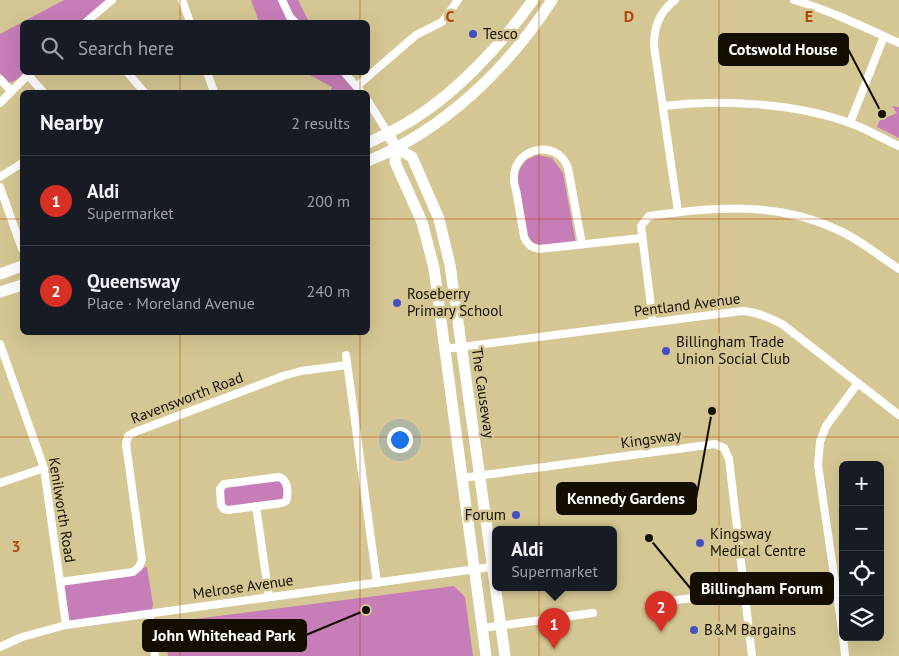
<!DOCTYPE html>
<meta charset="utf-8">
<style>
body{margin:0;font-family:"PT Sans",sans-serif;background:#20242c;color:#f1f3f6}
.controls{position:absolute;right:15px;bottom:15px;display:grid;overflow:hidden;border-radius:8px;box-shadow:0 5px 20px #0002}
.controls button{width:45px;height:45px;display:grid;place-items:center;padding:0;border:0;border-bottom:1px solid #363941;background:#171b24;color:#f1f3f6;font:25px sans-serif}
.you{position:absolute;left:399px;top:439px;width:18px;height:18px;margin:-12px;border:4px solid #fff;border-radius:50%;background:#1a73e8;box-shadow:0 0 0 8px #1a73e833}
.badge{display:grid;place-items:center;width:32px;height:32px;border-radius:50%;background:#d93025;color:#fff;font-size:16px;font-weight:700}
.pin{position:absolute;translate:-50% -41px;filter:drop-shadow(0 1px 2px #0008)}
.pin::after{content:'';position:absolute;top:26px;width:18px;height:15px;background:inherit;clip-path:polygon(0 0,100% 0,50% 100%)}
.popup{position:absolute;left:492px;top:526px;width:125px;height:65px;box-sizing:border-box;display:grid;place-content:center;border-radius:8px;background:#171b24;filter:drop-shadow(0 1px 4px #0005);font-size:16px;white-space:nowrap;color:#9ea1a6}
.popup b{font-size:19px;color:#f1f3f6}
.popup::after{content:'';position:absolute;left:50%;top:100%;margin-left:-10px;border:10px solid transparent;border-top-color:#171b24}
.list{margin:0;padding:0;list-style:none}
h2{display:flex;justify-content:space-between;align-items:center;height:65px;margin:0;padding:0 20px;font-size:21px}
h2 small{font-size:16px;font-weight:400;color:#9ea1a6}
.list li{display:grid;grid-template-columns:32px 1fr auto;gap:15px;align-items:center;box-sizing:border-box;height:90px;padding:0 20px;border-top:1px solid #363941}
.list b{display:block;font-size:19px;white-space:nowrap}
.list p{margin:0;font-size:16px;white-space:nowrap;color:#9ea1a6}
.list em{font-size:16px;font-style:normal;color:#9ea1a6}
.icon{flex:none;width:28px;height:28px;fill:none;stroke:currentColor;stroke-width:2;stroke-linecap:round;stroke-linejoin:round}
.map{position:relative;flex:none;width:899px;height:656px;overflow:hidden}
.search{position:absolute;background:#171b24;box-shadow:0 5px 20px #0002;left:20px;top:20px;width:350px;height:55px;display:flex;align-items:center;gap:12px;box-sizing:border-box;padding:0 18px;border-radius:8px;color:#9ea1a6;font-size:19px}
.panel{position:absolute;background:#171b24;box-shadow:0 5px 20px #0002;left:20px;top:90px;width:350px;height:245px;border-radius:8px}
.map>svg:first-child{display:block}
</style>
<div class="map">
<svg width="899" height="656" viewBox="0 0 899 656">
<rect width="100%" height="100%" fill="#d5c793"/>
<g fill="#c67db8">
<path d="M64,0h42l-25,22h-59v50l2,1 -8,7 -7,3 -9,-10v-39z"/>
<path d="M251,0h47l11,22h-50z"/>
<path d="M306,73h38l14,19h-28l2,-5z"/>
<path d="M892,106l7,1v31l-22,-11 3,-7 17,-7z"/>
<path d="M538,155l14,3 11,15 13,71 -31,4 -13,-5 -6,-9 -10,-60 10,-14z"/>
<path d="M283,478l1,24 -60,7 -3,-24z"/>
<path d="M147,567l6,37 -1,6 -83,13 -6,-39z"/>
<path d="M454,586l11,11 8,59h-305l-5,-33z"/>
</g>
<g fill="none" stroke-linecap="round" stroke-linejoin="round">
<g stroke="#fff" stroke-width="8">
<path d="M182,0l8,22"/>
<path d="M282,0l8,17 5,5"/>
<path d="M675,0c-16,12 -21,27 -21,46l24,166"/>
<path d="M794,0c37,11 70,27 105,43"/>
<path d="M86,22l26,-22"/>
<path d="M127,72l17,20"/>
<path d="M207,72l7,20"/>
<path d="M344,72l17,20"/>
<path d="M28,75l15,17"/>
<path d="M0,79l11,12"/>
<path d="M357,86l59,-51 26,-13 16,-22"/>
<path d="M368,101l20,32"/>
<path d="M0,103l31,-31"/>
<path d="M664,106c58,-7 131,-3 186,17 17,6 33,16 49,23"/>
<path d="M850,123l34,-87"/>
<path d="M0,177l22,-14"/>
<path d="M0,187l22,62"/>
<path d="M582,244l-14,-76c-10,-29 -52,-22 -54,8 -1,6 2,13 3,19 2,14 5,28 7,42 3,7 7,11 15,12l103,-11"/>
<path d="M653,322l-12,-96 8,-10c66,-9 127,-15 189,14 21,9 41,26 61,39"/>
<path d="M0,344l44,124 22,157"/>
<path d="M445,349l297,-38c15,1 27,6 40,13l117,91"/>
<path d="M346,355l31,228"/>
<path d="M279,477c9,3 10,16 7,24l-4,2 -54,7 -4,-1 -3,-4 -1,-16 4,-5z"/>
<path d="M462,478l253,-34 9,4 5,11 23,197"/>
<path d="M0,483l44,-15"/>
<path d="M256,506l13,91"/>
<path d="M60,582l73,-10 6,-5 3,-7 -16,-116 2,-8 7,-4 148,-56 18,-5 46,-6"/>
<path d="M669,601l56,-7 8,-6 11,-2"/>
<path d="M149,614l6,42"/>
<path d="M483,628l110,-15"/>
<path d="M843,637l-25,-172 2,-23 6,-16 32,-43"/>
<path d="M843,637l2,19"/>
<path d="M0,647l22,-10 44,-12 425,-58"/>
</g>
<g stroke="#fff" stroke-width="11">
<path d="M388,133l8,15 -1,14 27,60 12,46 52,388"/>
<path d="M368,143c12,-6 25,-12 37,-19 49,-28 95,-78 128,-124"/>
<path d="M396,148l16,9 27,62 11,46 55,391"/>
<path d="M368,161c76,-31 140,-93 184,-161"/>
<path d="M0,274l22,-8"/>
<path d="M0,292l22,-7"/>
</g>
</g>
<path fill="none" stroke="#b34609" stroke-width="1" stroke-opacity="0.55" d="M180,0v22M360,0v22M539,0v656M719,0v656M180,72v20M360,72v20M0,219h22M368,219h531M180,332v324M360,332v324M0,437h899"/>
<g fill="#454fc4" stroke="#d5c793" stroke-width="2">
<circle cx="473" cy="34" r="5"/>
<circle cx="397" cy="303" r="5"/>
<circle cx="666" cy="351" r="5"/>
<circle cx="516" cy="515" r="5"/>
<circle cx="700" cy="543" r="5"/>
<circle cx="694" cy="630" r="5"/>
</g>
<g text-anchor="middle" stroke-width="5" stroke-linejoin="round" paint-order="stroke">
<g font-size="15" fill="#140e00" stroke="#d5c793" text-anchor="start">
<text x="483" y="39">Tesco</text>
<text x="407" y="299">Roseberry<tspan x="407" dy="17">Primary School</tspan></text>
<text x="676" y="347">Billingham Trade<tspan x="676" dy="17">Union Social Club</tspan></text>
<text x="506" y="520" text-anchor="end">Forum</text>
<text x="710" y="539">Kingsway<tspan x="710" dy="17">Medical Centre</tspan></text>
<text x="704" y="635">B&amp;M Bargains</text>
</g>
<g font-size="15" fill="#140e00" stroke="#d5c793">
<text transform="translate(687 305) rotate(-7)" y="5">Pentland Avenue</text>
<text transform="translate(483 393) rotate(82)" y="5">The Causeway</text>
<text transform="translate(187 398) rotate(-21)" y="5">Ravensworth Road</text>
<text transform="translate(651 439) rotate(-8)" y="5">Kingsway</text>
<text transform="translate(62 510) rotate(81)" y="5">Kenilworth Road</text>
<text transform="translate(243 587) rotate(-8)" y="5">Melrose Avenue</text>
</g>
</g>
<g font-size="16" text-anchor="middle" font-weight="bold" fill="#b34609" stroke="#d5c793" stroke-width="5" stroke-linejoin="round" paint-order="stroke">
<text x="450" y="22">C</text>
<text x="629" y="22">D</text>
<text x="809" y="22">E</text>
<text x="16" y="552">3</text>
</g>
<path fill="none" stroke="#140e00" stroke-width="2" d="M882 114L848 49M712 411L696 499M649 538L691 589M366 610L306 635"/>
<g fill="#140e00" stroke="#d5c793" stroke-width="2">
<circle cx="882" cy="114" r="5"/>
<circle cx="712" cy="411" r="5"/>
<circle cx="649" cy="538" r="5"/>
<circle cx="366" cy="610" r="5"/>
</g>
<g fill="#140e00" stroke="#140e00" stroke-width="2">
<rect x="719" y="34" width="129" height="31" rx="5"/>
<rect x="557" y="483" width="139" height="31" rx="5"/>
<rect x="691" y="573" width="142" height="31" rx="5"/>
<rect x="143" y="620" width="163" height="31" rx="5"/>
</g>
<g font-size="16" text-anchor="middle" font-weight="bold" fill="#fff">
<text x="783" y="55">Cotswold House</text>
<text x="626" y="504">Kennedy Gardens</text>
<text x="762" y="594">Billingham Forum</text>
<text x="224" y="641">John Whitehead Park</text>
</g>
</svg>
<div class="controls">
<button>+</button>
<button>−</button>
<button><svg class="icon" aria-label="locate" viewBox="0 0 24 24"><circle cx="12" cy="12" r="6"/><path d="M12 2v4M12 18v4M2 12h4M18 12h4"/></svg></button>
<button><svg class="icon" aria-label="layers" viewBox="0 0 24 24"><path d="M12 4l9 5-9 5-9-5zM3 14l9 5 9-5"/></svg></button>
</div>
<div class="you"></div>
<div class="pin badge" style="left:554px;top:649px">1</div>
<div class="popup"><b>Aldi</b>Supermarket</div>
<div class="pin badge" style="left:661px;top:632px">2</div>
<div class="search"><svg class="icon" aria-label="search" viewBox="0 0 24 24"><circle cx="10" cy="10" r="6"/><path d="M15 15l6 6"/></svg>Search here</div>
<section class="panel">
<h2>Nearby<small>2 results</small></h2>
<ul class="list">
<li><span class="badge">1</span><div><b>Aldi</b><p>Supermarket</p></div><em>200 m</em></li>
<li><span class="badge">2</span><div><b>Queensway</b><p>Place · Moreland Avenue</p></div><em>240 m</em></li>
</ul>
</section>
</div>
